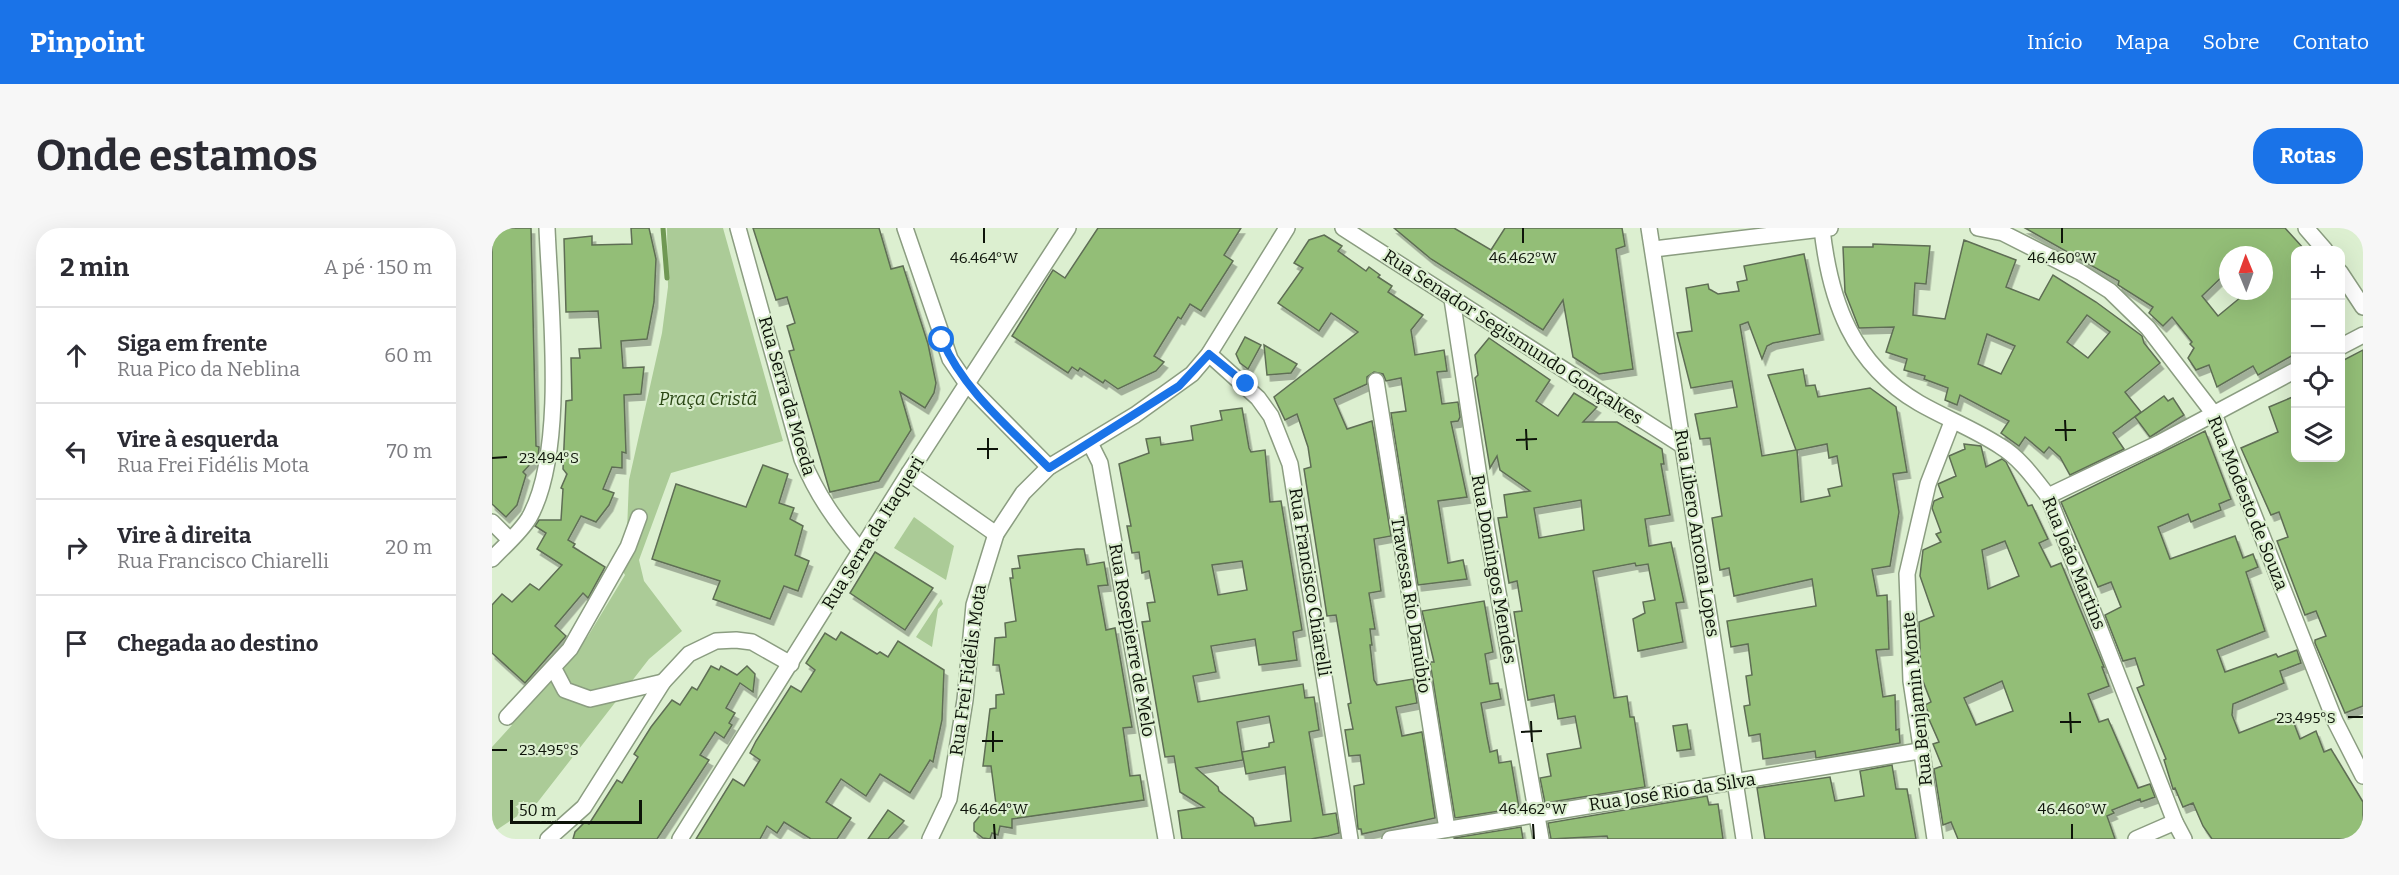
<!DOCTYPE html>
<html lang="pt">
<meta charset="utf-8">
<style>
body{margin:0;font-family:Bitter,serif;background:#f7f7f7;color:#2b2b33}
.controls{position:absolute;right:18px;top:18px;display:grid;overflow:hidden;border-radius:12px;box-shadow:0 6px 24px #0002}
.controls button{width:54px;height:54px;display:grid;place-items:center;padding:0;border:0;border-bottom:2px solid #e1e1e2;background:#fff;color:#2b2b33;font:30px sans-serif}
.compass{position:absolute;left:1727px;top:18px;width:54px;height:54px;border-radius:50%;background:#fff;box-shadow:0 6px 24px #0002;rotate:359deg}
.scale{position:absolute;left:18px;bottom:15px;width:132px;box-sizing:border-box;padding-left:6px;border:3px solid #0d1309;border-top:0;font-size:16px;line-height:21px;white-space:nowrap;color:#0d1309;-webkit-text-stroke:4px #dcefd0;paint-order:stroke}
.stop{position:absolute;width:18px;height:18px;margin:-14px;border:4px solid #1a73e8;border-radius:50%;background:#fff}
.stop.end{background:#1a73e8;border-color:#fff;box-shadow:0 2px 6px #0008}
.list{margin:0;padding:0;list-style:none}
h2{display:flex;justify-content:space-between;align-items:center;height:78px;margin:0;padding:0 24px;font-size:26px}
h2 small{font-size:20px;font-weight:400;color:#7c7c81}
.list li{display:grid;grid-template-columns:39px 1fr auto;gap:18px;align-items:center;box-sizing:border-box;height:96px;padding:0 24px;border-top:2px solid #e1e1e2}
.list b{display:block;font-size:22px;white-space:nowrap}
.list p{margin:0;font-size:20px;white-space:nowrap;color:#7c7c81}
.list em{font-size:20px;font-style:normal;color:#7c7c81}
.icon{flex:none;width:33px;height:33px;fill:none;stroke:currentColor;stroke-width:2;stroke-linecap:round;stroke-linejoin:round}
.map{position:relative;flex:none;width:1871px;height:611px;overflow:hidden;border-radius:24px}
header{display:flex;align-items:center;gap:36px;box-sizing:border-box;height:84px;padding:0 30px;background:#1a73e8;color:#fff}
header strong{font-size:28px}
nav{display:flex;gap:33px;margin-inline-start:auto;font-size:21px}
.intro{display:flex;align-items:center;justify-content:space-between;box-sizing:border-box;height:144px;padding:0 36px}
h1{margin:0;font-size:42px}
.button{padding:15px 27px;border-radius:24px;background:#1a73e8;color:#fff;font-size:21px;font-weight:700}
main{display:flex;gap:36px;padding:0 36px}
aside{flex:1;background:#fff;border-radius:24px;box-shadow:0 6px 24px #0002}
.map>svg:first-child{display:block}
</style>
<header>
<strong>Pinpoint</strong>
<nav><a>Início</a><a>Mapa</a><a>Sobre</a><a>Contato</a></nav>
</header>
<div class="intro"><h1>Onde estamos</h1><a class="button">Rotas</a></div>
<main>
<aside>
<h2>2 min<small>A pé · 150 m</small></h2>
<ul class="list">
<li><svg class="icon" aria-label="ahead" viewBox="0 0 24 24"><path d="M12 20V5M6 11l6-6 6 6"/></svg><div><b>Siga em frente</b><p>Rua Pico da Neblina</p></div><em>60 m</em></li>
<li><svg class="icon" aria-label="left" viewBox="0 0 24 24"><path d="M17 20v-9H6M10 6l-5 5 5 5"/></svg><div><b>Vire à esquerda</b><p>Rua Frei Fidélis Mota</p></div><em>70 m</em></li>
<li><svg class="icon" aria-label="right" viewBox="0 0 24 24"><path d="M7 20v-9h11M14 6l5 5-5 5"/></svg><div><b>Vire à direita</b><p>Rua Francisco Chiarelli</p></div><em>20 m</em></li>
<li><svg class="icon" aria-label="arrive" viewBox="0 0 24 24"><path d="M6 21V4h12l-3 4 3 4H6"/></svg><div><b>Chegada ao destino</b></div></li>
</ul>
</aside>
<div class="map">
<svg width="1871" height="611" viewBox="0 0 1871 611">
<defs>
<filter id="shadow"><feDropShadow dx="3.5" dy="6" stdDeviation="0" flood-color="#0004"/></filter>
</defs>
<rect width="100%" height="100%" fill="#dcefd0"/>
<g fill="#abcb97">
<path d="M175,0h56l60,213 -112,32 -32,87 5,21 38,50 -33,28 -112,144 -45,30v-86l20,-22 -4,-3 55,-56 25,-30 37,-61 -4,-7 6,-37 2,-51 33,-147 6,-46z"/>
<path d="M422,289l40,29 -8,34 -52,-32z"/>
<path d="M449,371l2,5 -5,5 -6,38 -16,-10z"/>
</g>
<g fill="none" stroke-linecap="round" stroke-linejoin="round">
<path stroke="#6f9853" stroke-width="5" d="M171,0l4,50"/>
</g>
<g fill="#93be77" stroke="#5e6e54" stroke-width="1.5" fill-rule="evenodd" filter="url(#shadow)">
<path d="M0,0h39l5,218 3,1 -1,9 -15,16 3,3 -9,30 -11,12 -14,-13z"/>
<path d="M139,0h18l7,31 -2,43 -7,37 -26,2 2,27 21,-1 -3,27 -17,1 2,58 -4,-1v16l-10,-1 -9,22 11,4 -5,12 -13,17 -15,-6 -13,24 7,4 -2,3 32,20 -17,31 -5,-5 -28,33 11,10 -41,47 -33,-30v-48l10,-11 10,8 18,-18 9,6 23,-25 -25,-16 9,-16 -11,-7 4,-6h22l2,-31 -2,-1 6,-14 -4,-5 3,-68 6,-1 -1,-42h9l-1,-9 22,-1 -3,-37 -32,1 -2,-73 28,-3v9l40,-1z"/>
<path d="M261,0h126l12,41 12,-3 25,78 8,39 -2,10 -9,15 -25,-16 11,38 -32,51 -49,11 -41,-141 5,-1 -7,-24 8,-3 -8,-26 -11,3z"/>
<path d="M606,0h143l-17,27 9,6 -32,50 -11,-7 -9,15 -3,-2 -24,39 10,6 -8,9 -38,18 -13,-9 -2,3 -23,-15 -2,3 -6,-4 -4,6 -56,-37 41,-66 12,8z"/>
<path d="M902,0h60l37,22 14,-22h117l3,18 -9,3 17,120 -34,5 -26,-17 -10,-57 -20,30 -112,-71z"/>
<path d="M1533,0h260l20,22h-10v104l-37,21 -5,-9 -36,21 -8,-22 -13,5 -8,-12 6,-10 -4,-4 2,-2 -20,-25 -9,9 -14,-13 4,-6 -35,-22 1,-4zM1736,27h36v36h-28l5,6 -23,19 -16,-20 26,-25z"/>
<path d="M832,7l18,11 -4,5 28,20 3,-4 11,8 -2,2 14,9 -4,6 35,23 -12,15 4,25 29,-5 3,21 -10,1 5,32 16,-2 2,15 -2,4 -7,1 16,75 -29,4 10,62 15,-3 4,19 -49,6 -27,-172 15,-2 -5,-33 -15,3 -3,-7 -9,-2 -7,5v7l-33,15 13,30 25,-8 19,115 -17,3 7,52 -12,2 6,36h-5l2,16h-2l4,35 3,5 36,-6 4,24 -21,4 6,29 20,-4 13,86 -73,16 -1,-5h-3l-4,-43 10,-2 -4,-29 -11,1 -4,-26 8,-1 -5,-25 3,-1 -15,-88 -9,1 -23,-147 7,-2 -3,-20 -11,-33 -12,6 -11,-23 84,-65 -27,-19 -12,18 -41,-28 25,-35 -9,-5 15,-23z"/>
<path d="M1472,12l52,20 -10,27 33,13 14,-25 43,27 46,34 2,7 16,20 -35,29 16,20 -28,21 11,16 -54,26 -10,-18 -11,-10 -5,6 -19,-16 -6,9 -18,-13 8,-12 -49,-26 -3,10 -12,-5 3,-12 -24,-9 1,-3 -21,-6 3,-11 -21,-7 8,-25 -35,1 -14,-36 -2,-45h30v-3l57,2 -4,38 -11,-1 -2,32 32,4zM1595,87l23,17 -22,26 -21,-16zM1495,106l28,12 -14,28 -23,-10z"/>
<path d="M1312,26l16,80 -47,9 -6,3 -5,13 -14,-37 -8,3 22,131 34,-6 -28,-75 35,-6 3,17 9,-1 3,12 52,-9 26,19 11,65 -14,2 6,38 -9,54 -18,3 5,27 10,-1 2,54 -13,1 7,47 12,-2 1,35 3,-1 1,14 -84,15 -1,-7 -52,8 -3,-25 -11,2 -5,-30 6,-1 -4,-29 6,-1 -4,-31 -17,3 -4,-26 89,-15 -4,-27 -78,17 -5,-28 -9,2 -8,-52 10,-2 -12,-78 -10,1 -5,-25 42,-7 -5,-26 -41,7 -14,-55 15,-2 -6,-43 22,-4 1,5 9,5 21,-3 -2,-9 10,-2 -3,-14zM1335,216l2,14 8,-2 5,30 -14,3 2,7 -29,6 -4,-52z"/>
<path d="M753,109l16,8 -13,24 -8,-6 -4,-9z"/>
<path d="M997,110l61,42 -14,21 22,15 16,-23 23,14 -14,15h34l45,27 2,15h-3l9,51 -25,4 4,27 22,-4 13,60 -8,1 7,39 -45,9 -5,-32 12,-6 -2,-11 12,-2 -7,-36 -12,2 -1,-3 -42,8 21,127 13,-2 3,21h4l11,70 -100,16 -5,-25 11,-2 -4,-22 34,-6 -6,-32 -17,3 -4,-24 -26,5 -14,-88 8,-1 -5,-30 -8,2 -11,-65 9,-1 -3,-22 26,-4 -30,-21 -3,-14 -7,12 -15,-90 3,-3 -3,-20zM1089,272l3,30 -45,8 -5,-30z"/>
<path d="M772,117l33,19 -6,9 -24,2z"/>
<path d="M1871,122v356l-18,7 -30,-70v-3l11,-4 -10,-25 -11,4 -28,-74 11,-4 -9,-25 -8,3 -30,-67 37,-16 -9,-25 26,-11v62h45v-96z"/>
<path d="M1672,168l4,5 5,-3 11,17 -34,22 -15,-20z"/>
<path d="M750,180l7,40 2,4 14,-2 5,52 11,-1 21,129 -9,2 4,28 -38,5 -4,-26 -44,7 5,26 -23,4 5,26 105,-18 2,14 9,-1 5,33 -10,2 14,83 13,-2 3,20 -11,3 -17,3h-129l-4,-28 26,-4 -24,-15 -6,-36 -9,1 -23,-135 8,-1 -3,-18 8,-1 -6,-31 -7,2 -3,-21 -7,1 -5,-27h4l-12,-62 30,-11 -3,-14 14,-2 1,8 32,-5 -2,-14 31,-6 -2,-9zM750,333l5,29 -29,5 -6,-30zM777,488l5,26 -5,1v4l-27,5 4,22 39,-7 6,54 -36,5 -2,-8 -34,-27 -1,-4 -22,-19 47,-8 -6,-38z"/>
<path d="M1713,203l26,68 -12,5 2,6 -23,9 -7,3 -3,-8 -30,13 12,32 65,-23 8,22 10,-4 5,13 -12,5 19,59 -48,19 8,22 51,-18 2,3 19,-7 4,13 -21,8 4,12 -51,21 -1,11 7,18 51,-20 10,26 16,-8 8,21 7,-3 32,53v37h-151l-9,-13 -10,-23 -10,4 -8,-19 -2,1 -9,-29 2,-1 -29,-71 7,-3 -9,-27 -12,3 -18,-46 16,-8 -10,-25 -13,5 -37,-85z"/>
<path d="M1472,216l17,2 5,21 16,-8 4,3 22,44 4,-1 16,34 -9,4 12,24 10,-4 43,104h-2l7,19 -21,8 11,28 9,-3 30,69 12,-4 5,13 -14,5 -1,-3 -28,11 2,3 -7,3 8,23h-157l-7,-17 -8,3 -9,-56 8,-3 -9,-22 6,-2 -11,-25 2,-1 -5,-11 6,-3 -10,-26 -2,-54 15,-6 -14,-40 3,-26 18,-8 -5,-8 5,-2 -9,-24 2,-7 9,-4 -5,-13 18,-8 -7,-20 16,-7zM1513,313l14,35 -31,13 -6,-39zM1510,453l11,30 -37,14 -12,-27z"/>
<path d="M271,237l25,9 -9,29 15,5 -4,11 13,7 -8,29 14,6 -11,30 -14,-5 -14,33 -57,-20 7,-18 -68,-22 24,-75 70,23z"/>
<path d="M585,321h7l3,16 17,-3 4,23 -10,1 8,44 9,-2 17,99 -9,1 7,48 10,-1 4,25 -132,19v9l-12,-2 -2,9 -6,-2 -2,6 -7,-1 -9,-7v-8l5,-6 2,-11 15,-2 -5,-38h-8l7,-57 6,-1v-13l8,-1 -5,-29h-6l2,-27 11,-1 -1,-14 11,-2 -6,-43h3l-1,-9 8,-1 -2,-12z"/>
<path d="M383,324l58,36 -28,42 -55,-37z"/>
<path d="M992,373l9,51 -8,2 5,30 8,-1 3,16 -20,4 6,34 3,15 7,-2 2,13 12,-2 8,47 -64,10 -25,-156h4l-12,-51z"/>
<path d="M349,404l36,22 3,-2 8,5 10,-16 46,29 -2,50 -9,42 -3,-2 -20,33 -30,-19 -14,22 -25,-17 -15,23 25,16 -14,21h-26l-27,-17 -7,11 -10,-7 -7,13h-64l37,-60 11,7 16,-26 -10,-7 6,-12 35,-55 10,6 14,-22 -9,-7 19,-30 11,7z"/>
<path d="M219,438l8,4 2,-4 16,9 10,-9 8,8 -2,18 -13,-9 -14,25 9,5 -6,10 3,2 -8,13 -9,-6 -15,23 9,5 -52,79h-84l2,-7 10,-10 4,2 28,-44 5,3 16,-26 -4,-3 17,-27 21,-27 8,5 12,-18 5,3z"/>
<path d="M1195,496l4,25 -14,2 -4,-25z"/>
<path d="M1400,537l4,24h11l9,50h-151l-8,-51 73,-11 5,24 29,-5 -4,-25z"/>
<path d="M1215,568l2,9 9,-1 5,35h-115l-1,-3 -56,3 -3,-16z"/>
<path d="M396,582l16,11 -16,18h-20z"/>
<path d="M1029,599l2,12h-68l-1,-1z"/>
</g>
<g fill="none" stroke-linecap="round" stroke-linejoin="round">
<defs>
<g id="street">
<path d="M246,0l64,231c15,36 34,63 59,92"/>
<path d="M413,0l45,131 17,25 82,83"/>
<path d="M851,0l340,218"/>
<path d="M1157,0l95,611"/>
<path d="M1486,0l25,5 77,39 30,19 38,37 66,86 121,307 28,55"/>
<path d="M1814,0l19,22"/>
<path d="M1330,1c8,72 30,135 97,174 26,15 55,26 81,43 20,12 34,32 48,50l127,326 9,17"/>
<path d="M1162,21l176,-21"/>
<path d="M1848,44l23,35"/>
<path d="M960,71l35,230 54,310"/>
<path d="M1848,119l23,-12"/>
<path d="M717,126l49,44 13,18 19,48 60,375"/>
<path d="M884,153l71,448"/>
<path d="M598,215l10,20 66,376"/>
<path d="M417,245l87,61"/>
<path d="M1556,268l111,-53 137,-73"/>
<path d="M0,294l18,18"/>
<path d="M0,331c12,-13 28,-26 37,-41 38,-67 21,-213 18,-290"/>
<path d="M62,441l11,21 25,9 73,-17"/>
<path d="M15,489l63,-68 58,-102 11,-30"/>
<path d="M56,611l36,-32 79,-125 26,-28 27,-13 20,-1 16,2 39,22"/>
<path d="M188,611l229,-366 159,-245"/>
<path d="M438,611l19,-40 16,-99 9,-95 22,-71 27,-41 26,-26 86,-52 57,-41 17,-20 78,-126"/>
<path d="M898,611l529,-88"/>
<path d="M1443,611l-24,-158 -4,-107 21,-90 24,-62"/>
<path d="M1644,611l39,-17"/>
</g>
</defs>
<use href="#street" stroke="#8b9d81" stroke-width="18"/>
<use href="#street" stroke="#fff" stroke-width="15"/>
</g>
<g fill="none" stroke-linecap="round" stroke-linejoin="round">
<path stroke="#1a73e8" stroke-width="8" d="M450,112c22,51 68,88 107,128l130,-82 30,-32 37,30"/>
</g>
<path fill="none" stroke="#0d1309" stroke-width="2" d="M492,0v15M1031,0v15M1570,0v15M1573,192l1,21M1034,201l1,21M1563,202h21M496,210v21M1024,212l21,-1M485,221h21M0,230l15,-1M1578,484l1,21M1856,489h15M1039,493l1,21M1568,494h21M501,503v21M1029,504l21,-1M490,513h21M0,522h15M502,596l1,15M1041,596l1,15M1580,596v15"/>
<g text-anchor="middle" stroke-width="4.5" stroke-linejoin="round" paint-order="stroke">
<g font-size="18" fill="#0d1309" stroke="#dcefd0">
<text transform="translate(1021 109) rotate(33)" y="6">Rua Senador Segismundo Gonçalves</text>
<text transform="translate(295 168) rotate(74)" y="6">Rua Serra da Moeda</text>
<text transform="translate(1756 275) rotate(68)" y="6">Rua Modesto de Souza</text>
<text transform="translate(381 305) rotate(-58)" y="6">Rua Serra da Itaqueri</text>
<text transform="translate(1205 305) rotate(81)" y="6">Rua Libero Ancona Lopes</text>
<text transform="translate(1582 335) rotate(68)" y="6">Rua João Martins</text>
<text transform="translate(1002 341) rotate(80)" y="6">Rua Domingos Mendes</text>
<text transform="translate(818 354) rotate(81)" y="6">Rua Francisco Chiarelli</text>
<text transform="translate(919 377) rotate(81)" y="6">Travessa Rio Danúbio</text>
<text transform="translate(640 412) rotate(80)" y="6">Rua Rosepierre de Melo</text>
<text transform="translate(476 442) rotate(-82)" y="6">Rua Frei Fidélis Mota</text>
<text transform="translate(1425 471) rotate(-96)" y="6">Rua Benjamin Monte</text>
<text transform="translate(1180 564) rotate(-9)" y="6">Rua José Rio da Silva</text>
</g>
<g font-size="18" font-style="italic" fill="#2a4614" stroke="#dcefd0">
<text x="216" y="177">Praça Cristã</text>
</g>
</g>
<g font-size="15" text-anchor="middle" fill="#0d1309" stroke="#dcefd0" stroke-width="4.5" stroke-linejoin="round" paint-order="stroke">
<text x="492" y="35">46.464°W</text>
<text x="1031" y="35">46.462°W</text>
<text x="1570" y="35">46.460°W</text>
<text x="57" y="235">23.494°S</text>
<text x="1814" y="495">23.495°S</text>
<text x="57" y="527">23.495°S</text>
<text x="502" y="586">46.464°W</text>
<text x="1041" y="586">46.462°W</text>
<text x="1580" y="586">46.460°W</text>
</g>
</svg>
<div class="controls">
<button>+</button>
<button>−</button>
<button><svg class="icon" aria-label="locate" viewBox="0 0 24 24"><circle cx="12" cy="12" r="6"/><path d="M12 2v4M12 18v4M2 12h4M18 12h4"/></svg></button>
<button><svg class="icon" aria-label="layers" viewBox="0 0 24 24"><path d="M12 4l9 5-9 5-9-5zM3 14l9 5 9-5"/></svg></button>
</div>
<svg class="compass" viewBox="-18 -18 36 36"><path d="M0-13l5 13h-10z" fill="#e53935"/><path d="M0 13l5-13h-10z" fill="#7c7c81"/></svg>
<div class="scale">50 m</div>
<div class="stop" style="left:450px;top:112px"></div>
<div class="stop end" style="left:754px;top:156px"></div>
</div>
</main>
